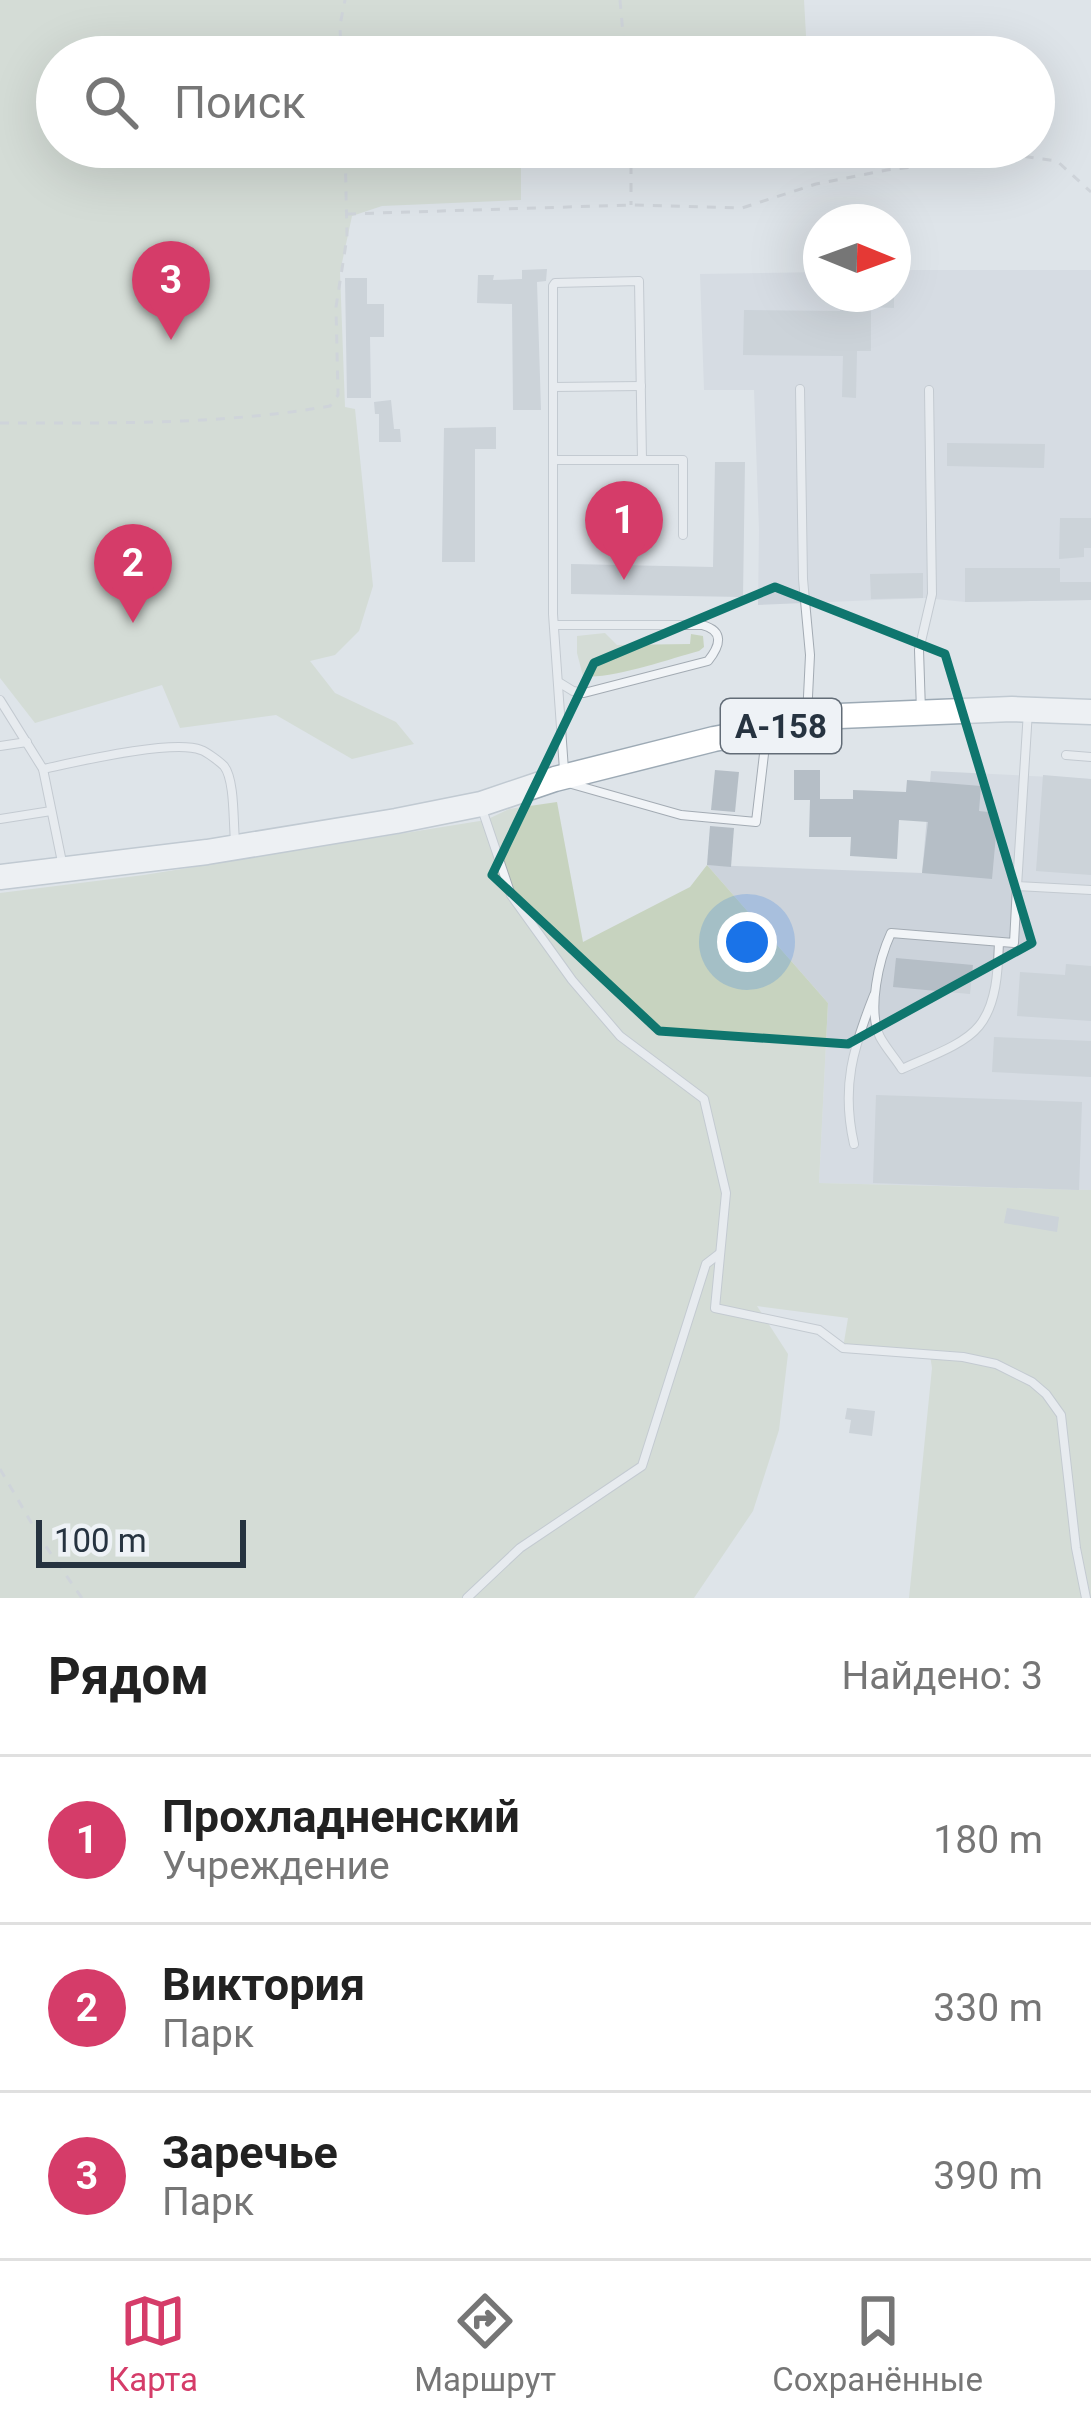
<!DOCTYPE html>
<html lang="ru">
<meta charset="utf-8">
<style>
body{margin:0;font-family:Roboto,sans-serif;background:#f6f6f6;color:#222}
.compass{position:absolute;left:803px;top:204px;width:108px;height:108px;border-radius:50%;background:#fff;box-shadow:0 12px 48px #0002;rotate:91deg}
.scale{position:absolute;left:36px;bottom:30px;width:210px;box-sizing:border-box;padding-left:12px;border:6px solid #263340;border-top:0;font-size:33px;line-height:42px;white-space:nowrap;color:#263340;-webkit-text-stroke:9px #eef2f6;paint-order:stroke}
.you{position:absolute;left:747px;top:942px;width:42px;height:42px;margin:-30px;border:9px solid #fff;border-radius:50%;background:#1a73e8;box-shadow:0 0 0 18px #1a73e833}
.badge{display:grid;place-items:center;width:78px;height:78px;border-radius:50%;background:#d53c69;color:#fff;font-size:39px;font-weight:700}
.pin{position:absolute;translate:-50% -99px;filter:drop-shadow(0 3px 6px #0008)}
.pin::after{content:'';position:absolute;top:63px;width:42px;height:36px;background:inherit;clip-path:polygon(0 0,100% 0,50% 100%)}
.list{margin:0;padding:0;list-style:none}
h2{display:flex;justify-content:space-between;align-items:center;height:156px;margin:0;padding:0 48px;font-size:51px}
h2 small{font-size:39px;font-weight:400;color:#767676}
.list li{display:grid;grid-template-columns:78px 1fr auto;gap:36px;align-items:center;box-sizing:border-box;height:168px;padding:0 48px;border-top:3px solid #e0e0e0}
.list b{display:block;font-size:45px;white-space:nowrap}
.list p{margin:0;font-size:39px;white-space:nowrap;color:#767676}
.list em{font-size:39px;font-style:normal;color:#767676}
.icon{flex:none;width:66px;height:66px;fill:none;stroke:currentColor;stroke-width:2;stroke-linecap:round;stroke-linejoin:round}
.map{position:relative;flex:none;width:1091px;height:1598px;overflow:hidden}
.search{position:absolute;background:#fff;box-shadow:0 12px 48px #0002;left:36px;right:36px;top:36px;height:132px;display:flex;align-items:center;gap:30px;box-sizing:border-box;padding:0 42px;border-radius:66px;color:#767676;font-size:45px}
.sheet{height:660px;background:#fff}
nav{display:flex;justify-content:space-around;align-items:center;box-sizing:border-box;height:168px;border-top:3px solid #e0e0e0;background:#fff;font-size:33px;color:#767676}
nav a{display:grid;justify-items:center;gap:6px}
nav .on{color:#d53c69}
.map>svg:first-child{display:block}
</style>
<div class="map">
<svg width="1091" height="1598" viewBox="0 0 1091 1598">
<rect width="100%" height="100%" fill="#dee4e9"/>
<g fill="#ccd3db">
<path d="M893,270h198v330l-126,2 -40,-4 -167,7 1,-75 -5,-140h-50l-4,-116 121,-2v22h72z"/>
<path d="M931,771l160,8v411l-272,-7 9,-180 -121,-138 215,8z"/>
</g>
<g fill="#c7d3bf">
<path d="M0,0h804l3,53 -194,4h-556v90h464v53l-139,6 -30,10 -12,56 5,135 10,2 18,177 -14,45 -24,24 -25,6 25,32 61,29 18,22 -62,15 -76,-44 -96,13 -18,-43 -127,38 -35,-45z"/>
<path d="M605,633l12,12 73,-1 1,-10 12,2 1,11 -5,4c-30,8 -89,29 -116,25l-6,-23v-17z"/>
<path d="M557,802l26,140 107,-55 17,-22 121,138 -9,180 272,7v408h-182l23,-230 -2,-13 -87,-7 5,-30 -91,-12 31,48 -9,76 -26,81 -59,87h-694v-705l144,-18 342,-55 23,-11z"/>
</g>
<g fill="#b5bec6">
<path d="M547,269l-1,12 -9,1 4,128h-28l-1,-106 -35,-1 1,-28h16l-1,5 29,-1v-9z"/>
<path d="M345,278h22v26h17v33h-14l1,61h-24z"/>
<path d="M841,294h53v14l-23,-1v44h-14l-1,47 -14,-1 1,-41 -100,-1 1,-45 96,1z"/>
<path d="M391,400l3,29h6l1,13h-22v-28h-4l-1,-12z"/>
<path d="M496,427v22h-21v113h-33l2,-134z"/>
<path d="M947,443l98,1 -1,24 -97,-2z"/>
<path d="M715,462h30l-2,135 -172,-3v-30l142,3z"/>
<path d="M1060,518h31v30h-7v9l-25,2z"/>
<path d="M965,568h95v14h31v18l-126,2z"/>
<path d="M923,573v25l-52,1 -1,-25z"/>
<path d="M715,770l24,2 -4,40 -24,-2z"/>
<path d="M794,770h26v29h33v-9l53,2 1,-12 74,6 -2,25 19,2 -6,66 -70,-6 6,-51 -29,-2 -2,39 -47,-3 1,-19h-42l1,-37h-16z"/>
<path d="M1043,775l48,4v96l-55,-4z"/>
<path d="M710,826l24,2 -3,39 -24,-2z"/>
<path d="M896,958l77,7 -3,29 -77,-7z"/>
<path d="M1066,964l25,2v55l-74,-5 3,-44 45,3z"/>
<path d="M994,1037l97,4v36l-99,-5z"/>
<path d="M876,1095l206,7 -3,88 -206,-7z"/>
<path d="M1007,1208l52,9 -2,15 -53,-9z"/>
<path d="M847,1408l28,3 -3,25 -23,-3 2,-13 -6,-1z"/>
</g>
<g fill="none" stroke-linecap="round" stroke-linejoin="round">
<defs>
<g id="lane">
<path d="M553,387l88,-1"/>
<path d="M800,389l3,190 7,76 -3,62"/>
<path d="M553,460h130v75"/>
<path d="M555,625h147c23,6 18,21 6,36l-124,32 -11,-2 -13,-8"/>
<path d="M0,700l43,69 20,98"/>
<path d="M921,711l-2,-61 13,-56 -3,-204"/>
<path d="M1028,711l-11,175 74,4"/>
<path d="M0,746l27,-4"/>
<path d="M1066,755l25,2"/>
<path d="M43,769c33,-7 130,-30 158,-19 6,2 19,12 23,16 11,14 9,56 11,74"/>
<path d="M564,770l-11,-156v-328l2,-3 84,-2 3,179"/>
<path d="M568,783l113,32 75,7 10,-85"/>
<path d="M481,806l30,89 61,85 48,56 84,63 22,94 -11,115 104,22 24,18 120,9 33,7 36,18 14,12 15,21 15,133 10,50"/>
<path d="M0,819l51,-8"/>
<path d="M999,942c-1,27 -2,62 -20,84 -16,20 -54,32 -77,43 -7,-11 -16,-21 -22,-32 -13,-27 -1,-78 11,-104l123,10 3,-57"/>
<path d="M854,1144c-13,-57 -1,-96 20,-149"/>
<path d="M467,1598l53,-50 122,-82 64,-202 13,-10"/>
</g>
<path id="primary" d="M0,877l207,-25 189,-31 85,-17 74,-25 159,-40 125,-23 173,-7 79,3"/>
</defs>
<use href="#lane" stroke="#a3abb3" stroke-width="10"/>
<use href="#primary" stroke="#9daab5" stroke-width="27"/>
<g stroke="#bcc2c7" stroke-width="3" stroke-dasharray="9 9" stroke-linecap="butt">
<path d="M620,0l5,57"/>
<path d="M341,57l-1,-32 5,-25"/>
<path d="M631,147v58"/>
<path d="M347,214l284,-9 111,3 74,-24 71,-14 126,-15 44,6 34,31"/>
<path d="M0,423c110,0 221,2 330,-17l8,-11 -2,-88 11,-70 -2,-90"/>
<path d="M0,1469l42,72 40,57"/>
</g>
<use href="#lane" stroke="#f1f4f7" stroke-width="8"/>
<use href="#primary" stroke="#fff" stroke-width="24"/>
</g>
<path d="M0 0H1091V1598H0ZM775,587l170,67 87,289 -184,101 -189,-13 -167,-156 102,-212z" fill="#dee4e9" fill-opacity=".55" fill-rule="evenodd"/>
<path fill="none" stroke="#0f766e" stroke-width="9" stroke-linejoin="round" d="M775,587l170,67 87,289 -184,101 -189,-13 -167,-156 102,-212z"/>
<g text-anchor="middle" stroke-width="10" stroke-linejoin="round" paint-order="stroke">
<rect fill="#eef2f6" stroke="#626c77" stroke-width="3" x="721" y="699" width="120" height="54" rx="9"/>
<g font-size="33" font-weight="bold" fill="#263340">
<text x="781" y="738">А-158</text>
</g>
</g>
</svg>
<svg class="compass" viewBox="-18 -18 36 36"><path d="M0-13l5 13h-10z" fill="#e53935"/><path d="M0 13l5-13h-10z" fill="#767676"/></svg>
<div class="scale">100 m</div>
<div class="you"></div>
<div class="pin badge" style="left:624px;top:580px">1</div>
<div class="pin badge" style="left:133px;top:623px">2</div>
<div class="pin badge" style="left:171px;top:340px">3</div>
<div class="search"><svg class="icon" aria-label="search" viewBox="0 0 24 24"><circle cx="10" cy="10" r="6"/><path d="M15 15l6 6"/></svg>Поиск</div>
</div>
<section class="sheet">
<h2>Рядом<small>Найдено: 3</small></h2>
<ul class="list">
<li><span class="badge">1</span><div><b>Прохладненский</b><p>Учреждение</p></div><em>180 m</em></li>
<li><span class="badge">2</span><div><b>Виктория</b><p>Парк</p></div><em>330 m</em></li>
<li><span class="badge">3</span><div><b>Заречье</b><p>Парк</p></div><em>390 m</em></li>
</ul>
</section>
<nav>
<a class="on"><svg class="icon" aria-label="map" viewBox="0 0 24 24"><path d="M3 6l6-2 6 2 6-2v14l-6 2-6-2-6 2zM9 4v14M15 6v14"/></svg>Карта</a>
<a><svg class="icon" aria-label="directions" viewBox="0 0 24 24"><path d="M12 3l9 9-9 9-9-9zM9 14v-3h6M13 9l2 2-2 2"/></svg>Маршрут</a>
<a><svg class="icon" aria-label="saved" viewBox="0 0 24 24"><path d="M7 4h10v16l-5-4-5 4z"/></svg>Сохранённые</a>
</nav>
